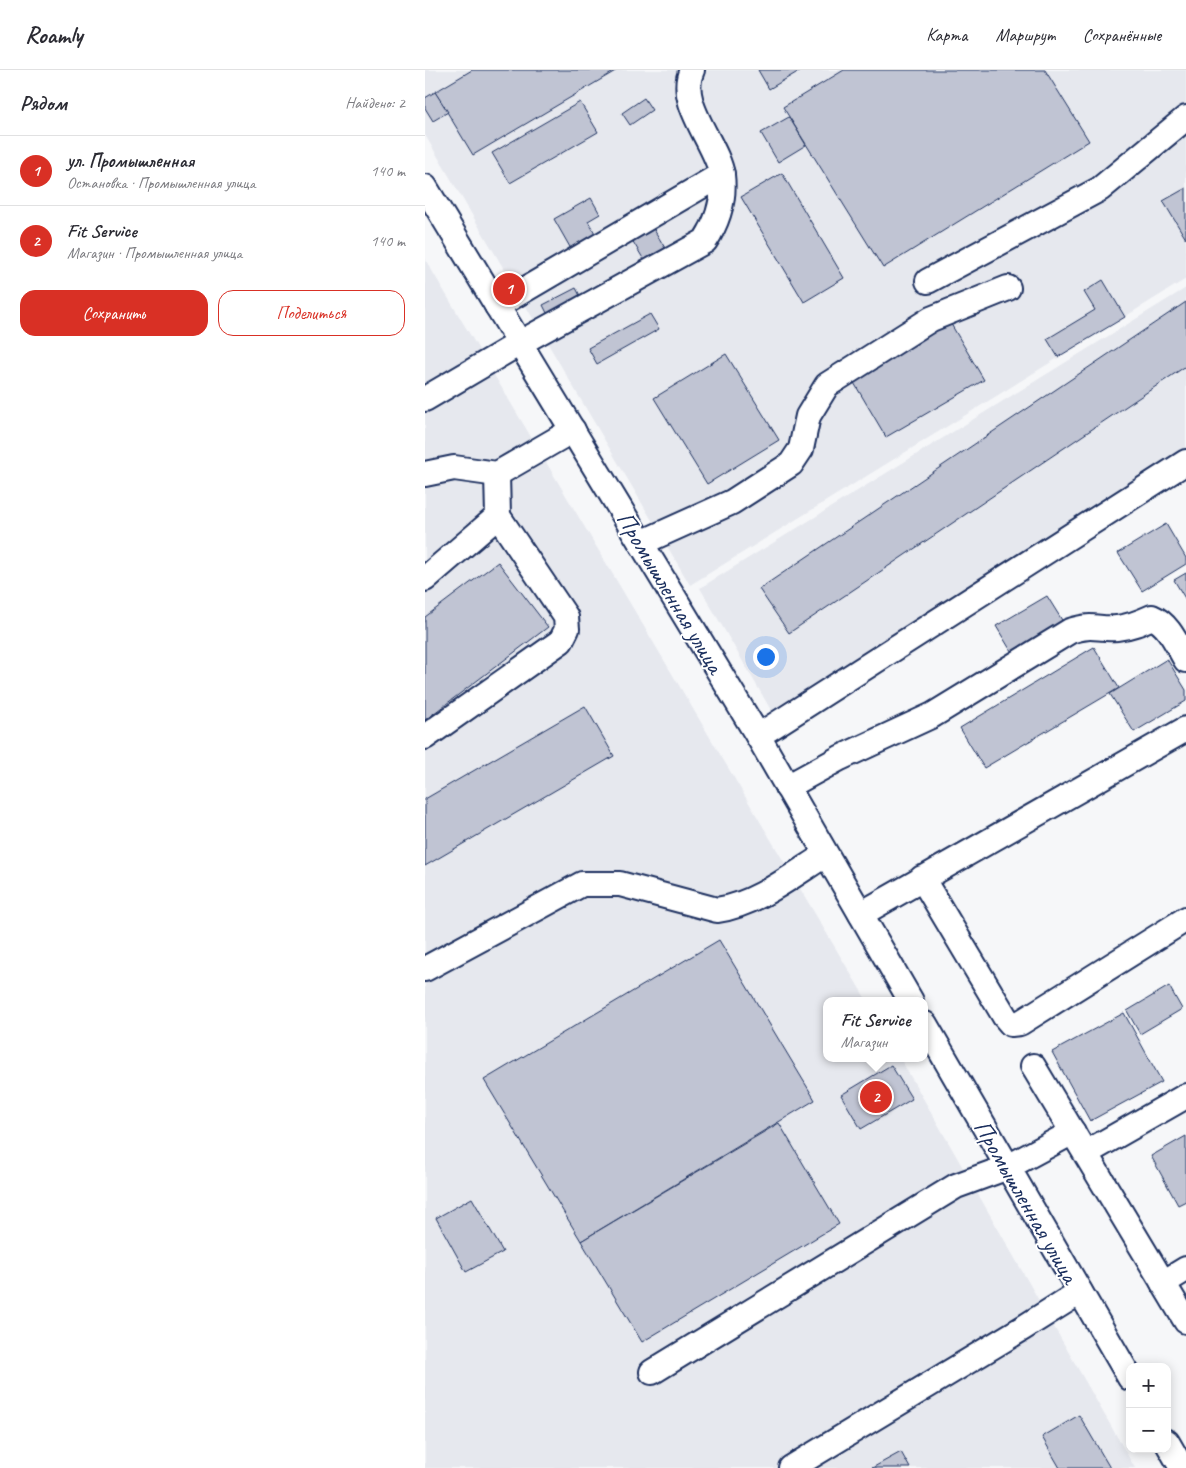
<!DOCTYPE html>
<html lang="ru">
<meta charset="utf-8">
<style>
body{margin:0;font-family:Caveat,sans-serif;background:#f7f7f7;color:#2b2b33}
.controls{position:absolute;right:15px;bottom:15px;display:grid;overflow:hidden;border-radius:10px;box-shadow:0 2px 12px #0003}
.controls button{width:45px;height:45px;display:grid;place-items:center;padding:0;border:0;border-bottom:1px solid #e1e1e2;background:#fff;color:#2b2b33;font:25px sans-serif}
.you{position:absolute;left:340px;top:586px;width:18px;height:18px;margin:-12px;border:4px solid #fff;border-radius:50%;background:#1a73e8;box-shadow:0 0 0 8px #1a73e833}
.badge{display:grid;place-items:center;width:32px;height:32px;border-radius:50%;background:#d93025;color:#fff;font-size:16px;font-weight:700}
.pin{position:absolute;translate:-50% -50%;border:2px solid #fff;box-shadow:0 1px 5px #0006}
.popup{position:absolute;left:398px;top:927px;width:105px;height:65px;box-sizing:border-box;display:grid;place-content:center;border-radius:10px;background:#fff;filter:drop-shadow(0 1px 4px #0005);font-size:16px;white-space:nowrap;color:#7c7c81}
.popup b{font-size:19px;color:#2b2b33}
.popup::after{content:'';position:absolute;left:50%;top:100%;margin-left:-10px;border:10px solid transparent;border-top-color:#fff}
.list{margin:0;padding:0;list-style:none}
h2{display:flex;justify-content:space-between;align-items:center;height:65px;margin:0;padding:0 20px;font-size:21px}
h2 small{font-size:16px;font-weight:400;color:#7c7c81}
.list li{display:grid;grid-template-columns:32px 1fr auto;gap:15px;align-items:center;box-sizing:border-box;height:70px;padding:0 20px;border-top:1px solid #e1e1e2}
.list b{display:block;font-size:19px;white-space:nowrap}
.list p{margin:0;font-size:16px;white-space:nowrap;color:#7c7c81}
.list em{font-size:16px;font-style:normal;color:#7c7c81}
.actions{display:flex;gap:10px;padding:15px 20px}
.actions a{flex:1;padding:11px 0;border:1px solid #d93025;border-radius:15px;text-align:center;font-size:18px;color:#d93025}
.actions .main{background:#d93025;color:#fff}
.map{position:relative;flex:none;width:761px;height:1398px;overflow:hidden}
header{display:flex;align-items:center;gap:30px;box-sizing:border-box;height:70px;padding:0 25px;background:#fff;border-bottom:1px solid #e1e1e2}
header strong{font-size:24px}
nav{display:flex;gap:28px;margin-inline-start:auto;font-size:18px}
main{display:flex}
aside{flex:1;background:#fff}
.map>svg:first-child{display:block}
</style>
<header>
<strong>Roamly</strong>
<nav><a>Карта</a><a>Маршрут</a><a>Сохранённые</a></nav>
</header>
<main>
<aside>
<h2>Рядом<small>Найдено: 2</small></h2>
<ul class="list">
<li><span class="badge">1</span><div><b>ул. Промышленная</b><p>Остановка · Промышленная улица</p></div><em>140 m</em></li>
<li><span class="badge">2</span><div><b>Fit Service</b><p>Магазин · Промышленная улица</p></div><em>140 m</em></li>
</ul>
<div class="actions"><a class="main">Сохранить</a><a>Поделиться</a></div>
</aside>
<div class="map">
<svg width="761" height="1398" viewBox="0 0 761 1398">
<rect width="100%" height="100%" fill="#f6f7f9"/>
<filter id="ink" filterUnits="userSpaceOnUse"><feTurbulence type="fractalNoise" baseFrequency=".02" numOctaves="2"/><feDisplacementMap in="SourceGraphic" scale="10" xChannelSelector="R" yChannelSelector="G"/><feConvolveMatrix kernelMatrix="1 2 1 2 8 2 1 2 1" color-interpolation-filters="sRGB"/></filter>
<g filter="url(#ink)">
<g fill="#e6e8ee">
<path d="M0,0h761v209l-496,306 -265,-450z"/>
<path d="M0,189l442,742h-40v57h73l235,410h-710z"/>
<path d="M761,218v182l-404,259 -82,-141z"/>
</g>
<g fill="#c0c4d3" stroke="#1b2f5e">
<path d="M47,0h145l-144,85 -38,-63z"/>
<path d="M333,0h43l-32,19z"/>
<path d="M419,0h201l44,71 -206,127 -100,-161z"/>
<path d="M10,22l13,20 -15,9 -8,-13v-10z"/>
<path d="M219,28l8,12 -22,15 -8,-12z"/>
<path d="M155,32l18,30 -88,51 -18,-30z"/>
<path d="M364,47l17,28 -28,17 -17,-29z"/>
<path d="M357,103l62,105 -40,24 -63,-105z"/>
<path d="M761,118v51l-23,-38z"/>
<path d="M166,128l9,16 -12,7 12,21 -25,14 -21,-37z"/>
<path d="M228,158l12,20 -21,12 -12,-20z"/>
<path d="M678,210l22,37 -67,40 -11,-18 48,-29 -11,-18z"/>
<path d="M151,218l10,19 -33,18 -10,-20z"/>
<path d="M761,232v64l-397,267 -30,-44z"/>
<path d="M225,244l9,15 -62,35 -9,-16z"/>
<path d="M523,249l36,61 -98,57 -36,-61z"/>
<path d="M301,284l53,86 -72,44 -53,-86z"/>
<path d="M741,454l20,34v6l-44,27 -24,-38z"/>
<path d="M73,492l50,65 -123,93v-103z"/>
<path d="M761,503v27l-12,-20z"/>
<path d="M622,526l18,29 -51,31 -18,-30z"/>
<path d="M669,577l25,41 -135,80 -24,-40z"/>
<path d="M742,589l19,31v11l-52,31 -24,-38z"/>
<path d="M160,636l29,50 -189,110v-67z"/>
<path d="M294,870l96,160 -234,141 -97,-161z"/>
<path d="M744,916l13,23 -42,25 -13,-23z"/>
<path d="M699,943l38,69 -72,39 -38,-69z"/>
<path d="M466,995l21,34 -51,30 -20,-34z"/>
<path d="M354,1053l60,101 -197,118 -61,-101z"/>
<path d="M761,1066v65l-8,4 -27,-49z"/>
<path d="M47,1128l31,54 -37,20 -30,-54z"/>
<path d="M654,1345l31,53h-50l-18,-31z"/>
<path d="M476,1382l9,16h-38z"/>
</g>
<g fill="none" stroke-linecap="round" stroke-linejoin="round">
<defs>
<g id="minor">
<path d="M0,117l333,549 153,265"/>
<path d="M503,211l172,-92 86,-71"/>
<path d="M72,236l225,-132"/>
<path d="M0,329l95,-56 185,-102c13,-20 20,-41 17,-66 -5,-31 -46,-73 -30,-105"/>
<path d="M0,404l29,-6 43,6 76,-44"/>
<path d="M216,473l91,-41 59,-38 10,-15 7,-33 19,-31 104,-66 77,-31"/>
<path d="M0,509l73,-63"/>
<path d="M333,666l428,-274"/>
<path d="M0,667l136,-96 6,-12 -1,-12 -68,-101 -1,-42"/>
<path d="M362,717l53,-29 93,-43 137,-84c24,-8 27,-1 47,-3 13,-1 24,-6 35,-11 17,7 25,28 34,43"/>
<path d="M497,808l83,139 6,7 9,-1 166,-104"/>
<path d="M436,844l325,-185"/>
<path d="M0,899l157,-85h38l97,26c38,-5 76,-35 108,-55"/>
<path d="M500,954l205,354"/>
<path d="M608,996l153,255"/>
<path d="M661,1083l100,-57"/>
<path d="M738,1213l23,-14"/>
<path d="M227,1302l304,-186 52,-19 65,-35"/>
<path d="M742,1372l15,26"/>
<path d="M366,1398l232,-140 57,-36"/>
</g>
</defs>
<use href="#minor" stroke="#1b2f5e" stroke-width="28"/>
<use href="#minor" stroke="#fff" stroke-width="24"/>
</g>
</g>
<g text-anchor="middle" stroke-width="4" stroke-linejoin="round" paint-order="stroke">
<g font-size="25" fill="#1b2f5e" stroke="#fff">
<text transform="translate(246 522) rotate(59)" y="9">Промышленная улица</text>
<text transform="translate(602 1131) rotate(60)" y="9">Промышленная улица</text>
</g>
</g>
</svg>
<div class="controls">
<button>+</button>
<button>−</button>
</div>
<div class="you"></div>
<div class="pin badge" style="left:84px;top:219px">1</div>
<div class="pin badge" style="left:451px;top:1027px">2</div>
<div class="popup"><b>Fit Service</b>Магазин</div>
</div>
</main>
